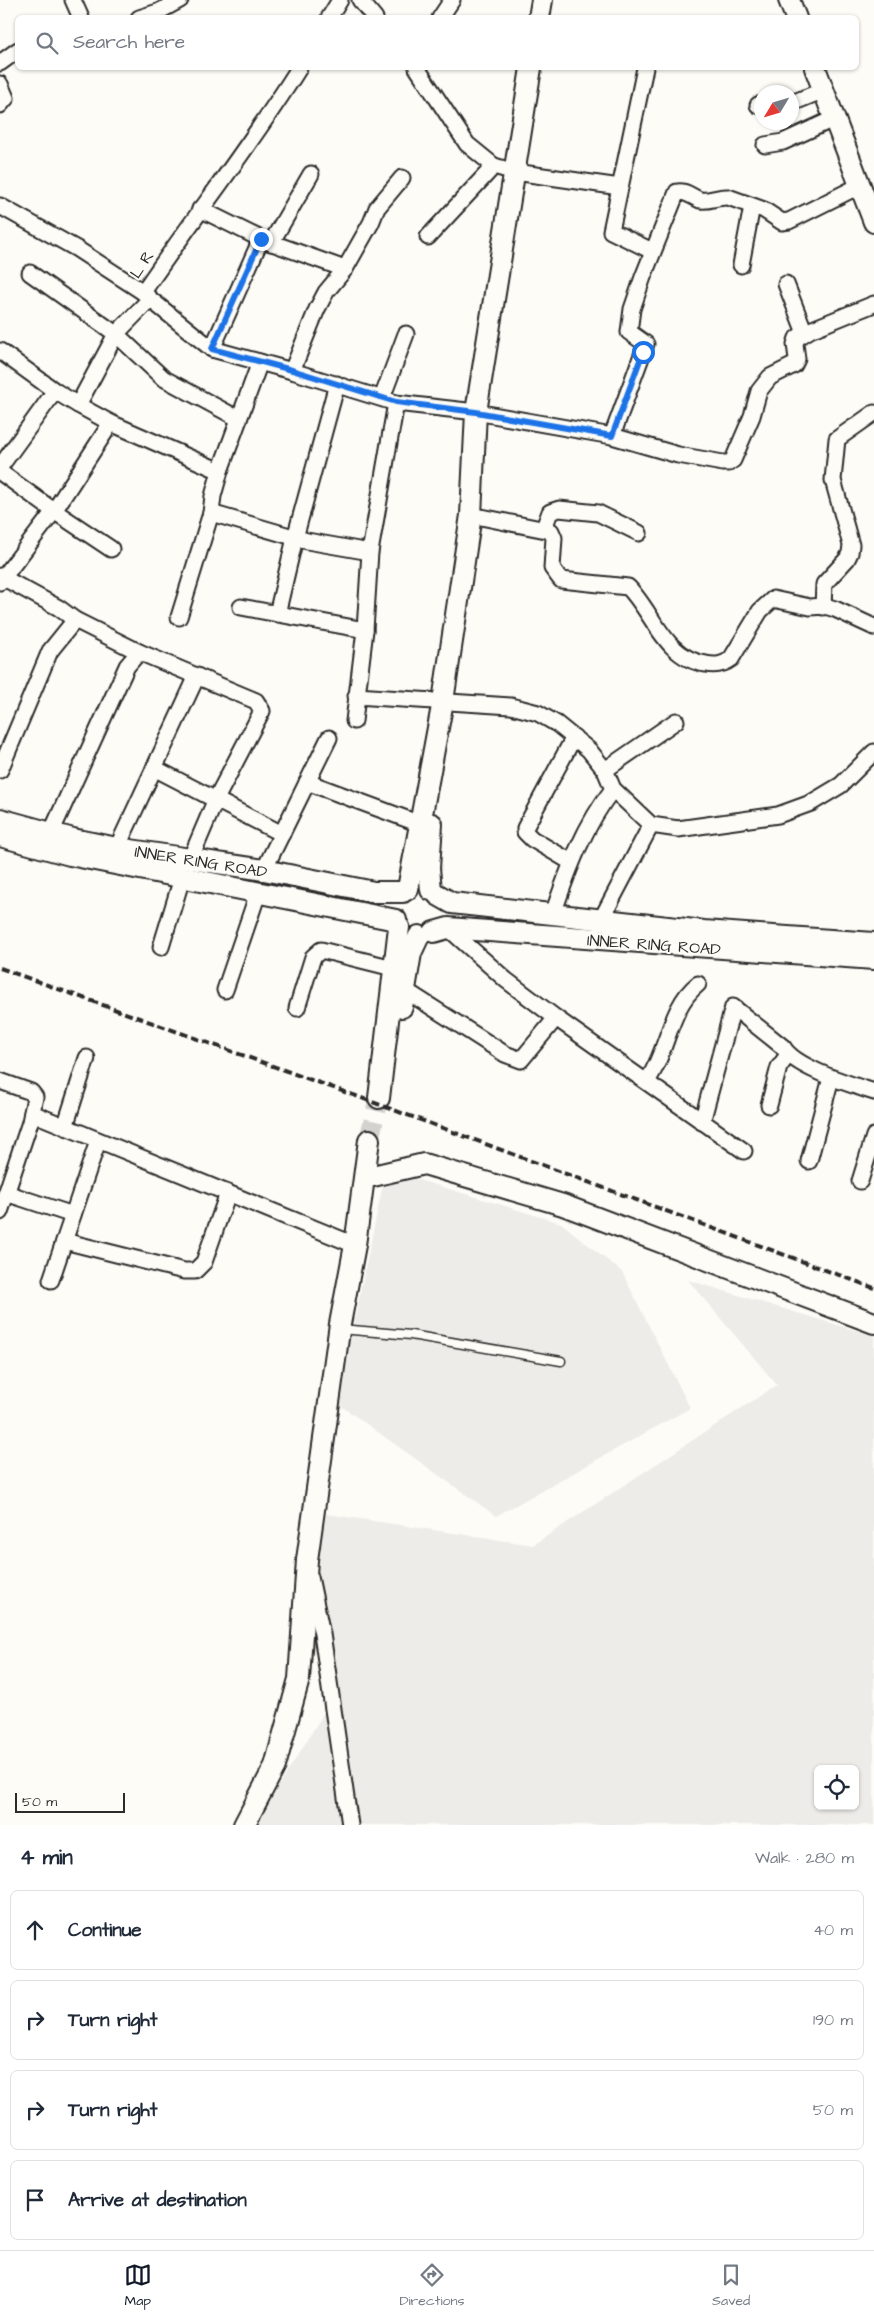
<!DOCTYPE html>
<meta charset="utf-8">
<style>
body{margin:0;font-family:"Architects Daughter",sans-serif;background:#f6f6f7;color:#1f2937}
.controls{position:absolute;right:15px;bottom:15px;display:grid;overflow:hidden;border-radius:8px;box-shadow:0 1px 4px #0004}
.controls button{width:45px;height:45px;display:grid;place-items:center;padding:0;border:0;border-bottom:1px solid #e0e1e3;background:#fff;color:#1f2937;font:25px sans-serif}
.compass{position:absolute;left:754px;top:85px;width:45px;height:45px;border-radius:50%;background:#fff;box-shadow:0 1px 4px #0004;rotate:232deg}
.scale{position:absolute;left:15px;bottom:12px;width:110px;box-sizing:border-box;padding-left:5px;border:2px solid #2b2b2b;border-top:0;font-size:14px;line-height:18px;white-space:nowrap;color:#2b2b2b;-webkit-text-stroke:4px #fdfcf7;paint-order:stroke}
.stop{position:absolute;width:15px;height:15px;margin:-11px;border:4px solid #1a73e8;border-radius:50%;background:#fff}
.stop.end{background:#1a73e8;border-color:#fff;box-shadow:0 1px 5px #0008}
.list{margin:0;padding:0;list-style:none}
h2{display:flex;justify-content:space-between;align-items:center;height:65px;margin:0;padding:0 20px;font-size:21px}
h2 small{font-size:16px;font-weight:400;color:#747a83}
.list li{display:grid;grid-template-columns:32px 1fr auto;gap:15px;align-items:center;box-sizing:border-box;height:80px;margin:0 10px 10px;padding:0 10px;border:1px solid #e0e1e3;border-radius:8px}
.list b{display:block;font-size:19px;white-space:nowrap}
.list em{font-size:16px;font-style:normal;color:#747a83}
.icon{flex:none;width:28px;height:28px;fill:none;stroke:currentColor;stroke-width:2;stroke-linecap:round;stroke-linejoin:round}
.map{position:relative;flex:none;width:874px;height:1825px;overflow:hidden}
.search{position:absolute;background:#fff;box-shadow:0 1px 4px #0004;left:15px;right:15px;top:15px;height:55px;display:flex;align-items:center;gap:12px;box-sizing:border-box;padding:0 18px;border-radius:8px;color:#747a83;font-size:19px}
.sheet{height:425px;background:#fff}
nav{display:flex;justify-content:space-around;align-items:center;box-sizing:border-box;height:70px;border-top:1px solid #e0e1e3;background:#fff;font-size:14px;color:#747a83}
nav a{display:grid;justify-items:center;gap:2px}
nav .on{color:#111827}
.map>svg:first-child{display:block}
</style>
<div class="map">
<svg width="874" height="1825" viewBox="0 0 874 1825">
<rect width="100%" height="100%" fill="#fdfcf7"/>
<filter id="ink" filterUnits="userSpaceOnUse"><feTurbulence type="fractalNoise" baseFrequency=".02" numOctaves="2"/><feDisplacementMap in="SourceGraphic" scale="10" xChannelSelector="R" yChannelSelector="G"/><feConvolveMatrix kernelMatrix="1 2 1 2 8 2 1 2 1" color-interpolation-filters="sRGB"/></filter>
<g filter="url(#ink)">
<g fill="#edece8" fill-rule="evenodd">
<path d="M386,1170l175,53 61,49 68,136 -194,108 -159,-113z"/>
<path d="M688,1280l186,56v489h-619l70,-114 -12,-199 220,33 244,-160zM818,1769h37v37h-37z"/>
</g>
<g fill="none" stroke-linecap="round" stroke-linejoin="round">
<path stroke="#d3d2ce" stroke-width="20" stroke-dasharray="20 10" stroke-linecap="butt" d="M369,1140l10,-42"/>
<defs>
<path id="lane" d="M340,1329l71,6 150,26"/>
<g id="street">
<path d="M73,0l8,18"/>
<path d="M360,0l15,18"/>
<path d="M139,18l19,-6 22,-12"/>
<path d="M329,18l11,-18"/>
<path d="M440,18l12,-18"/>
<path d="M0,63l18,-13"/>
<path d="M417,68l50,76 27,22 21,6 105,15"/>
<path d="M645,68l-34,163 41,20"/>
<path d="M0,84l6,14 -6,7"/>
<path d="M792,103l32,-13"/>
<path d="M758,105l4,1"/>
<path d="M765,145l18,-3 50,-23"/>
<path d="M0,206l77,43 66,43"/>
<path d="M200,209l61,30 84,30"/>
<path d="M428,237l66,-71"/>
<path d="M271,243l40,-69"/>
<path d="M741,265l11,-59"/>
<path d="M30,273l86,61 47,44 76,41"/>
<path d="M786,284l19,49"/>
<path d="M150,299l62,50 80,22 104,32 80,9 136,24 66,19 45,8h6l4,-3 19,-44 7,-25 11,-14 24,-12 3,-6 -2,-15 2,-6 13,-8 64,-26"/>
<path d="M212,349l49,-110"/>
<path d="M0,351l55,40"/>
<path d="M292,371l25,-62 9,-17 19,-23 26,-46 6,-15 25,-30"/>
<path d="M382,398l24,-64"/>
<path d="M78,405l33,18 109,48"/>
<path d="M612,436l34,-92 -17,-12 3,-23 11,-32 34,-85c8,-2 15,5 23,8 9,2 18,-4 28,-3l36,13 18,12 7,-1 72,-36"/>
<path d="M0,467l55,-76 23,14 38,-71 34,-35 -7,-7c51,-75 108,-147 156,-224"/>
<path d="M0,472l54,39 57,38"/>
<path d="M211,513l96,28 63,11"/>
<path d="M471,515l80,16 3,7 -2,30 9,12 67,7c25,25 37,72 78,77 10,2 17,1 25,-5l29,-48 13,-12 37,8 15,-1 10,3 39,18"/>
<path d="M544,528l6,-16 9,-3 39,4 41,20"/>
<path d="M0,576l59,32 16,12 64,32 117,49 6,10 -46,88 -26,61"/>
<path d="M0,582l54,-71 57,-88"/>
<path d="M241,607l124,23"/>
<path d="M823,607l1,-23 23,-25 3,-6 1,-8 -18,-65 4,-41 37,-26"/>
<path d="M277,614l18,-76 42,-154"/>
<path d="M179,617l32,-104 2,-17 7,-25 40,-109"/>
<path d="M356,696l155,10 27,7 19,11 32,26 16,20 8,19 38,36 27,4 100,-14 33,-12 30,-18 33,-33"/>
<path d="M354,721l11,-91 5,-78 26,-149"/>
<path d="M154,768l128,66"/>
<path d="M0,770l50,-119 25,-31"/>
<path d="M605,770l71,-49"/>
<path d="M307,782l113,42"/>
<path d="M51,833l76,-167 12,-14"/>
<path d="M117,848l80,-172"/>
<path d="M571,862l-39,-23 -7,-7v-4l49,-91"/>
<path d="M264,870l65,-132"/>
<path d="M553,914c15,-44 31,-88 60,-125"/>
<path d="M601,920l50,-95"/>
<path d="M448,928l58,52 50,38 188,133"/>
<path d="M161,947l21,-69"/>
<path d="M225,990l33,-97"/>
<path d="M405,990l100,64 16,6 35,-42"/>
<path d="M297,1008l16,-51 8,-7 72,18"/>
<path d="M0,1081l31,11 4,5 -5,25 -30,90"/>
<path d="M647,1081c21,-29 22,-74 51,-97"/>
<path d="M769,1105l10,-38 9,-12"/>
<path d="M32,1113l323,132"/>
<path d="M702,1122l31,-115 50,40c12,21 67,37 91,45"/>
<path d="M65,1127l22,-69"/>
<path d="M809,1161l22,-83"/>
<path d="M860,1181l14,-45"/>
<path d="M6,1193l67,22"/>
<path d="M64,1241l120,30h11l9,-9 24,-69"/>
<path d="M51,1280l47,-139"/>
<path d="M310,1577l12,57 28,191"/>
</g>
<g id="secondary">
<path d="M789,0l7,18"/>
<path d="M539,18l3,-18"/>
<path d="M815,68l59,154"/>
<path d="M0,819l73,20 44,9 147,22 110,22h29"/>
<path d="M0,836l70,19 326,65"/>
<path d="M408,889l35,-188 28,-186 5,-103 55,-344"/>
<path d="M431,890l-2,-22 3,-44"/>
<path d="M438,895l14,8 252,28 170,12"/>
<path d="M434,932l14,-4 426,31"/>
<path d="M402,1007l9,-54 8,-17"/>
<path d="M379,1098l20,-171"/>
<path d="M373,1176l51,-12 139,41 311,118"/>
<path d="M244,1825l31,-59 24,-87 8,-119 33,-236 15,-79 14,-105"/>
</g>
</defs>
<use href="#lane" stroke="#2b2b2b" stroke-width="11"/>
<use href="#street" stroke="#2b2b2b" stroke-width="19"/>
<use href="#secondary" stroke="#2b2b2b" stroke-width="24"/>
<use href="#lane" stroke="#fdfcf7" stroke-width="8"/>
<use href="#street" stroke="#fdfcf7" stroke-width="15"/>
<use href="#secondary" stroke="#fdfcf7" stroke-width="20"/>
<path stroke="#2b2b2b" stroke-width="4" stroke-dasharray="8 4" stroke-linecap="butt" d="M0,968l356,128 518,192"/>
</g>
</g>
<g fill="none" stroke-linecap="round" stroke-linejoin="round" filter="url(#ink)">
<path stroke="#1a73e8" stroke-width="6" d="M261,239l-49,110 80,21 104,32 80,10 136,24 31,-84"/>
</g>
<g text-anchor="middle" stroke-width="4" stroke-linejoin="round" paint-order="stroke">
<g font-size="16" fill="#2b2b2b" stroke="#fdfcf7">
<text transform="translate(141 264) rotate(-57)" y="6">L R</text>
<text transform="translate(201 861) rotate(9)" y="6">INNER RING ROAD</text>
<text transform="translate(654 944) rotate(4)" y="6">INNER RING ROAD</text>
</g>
</g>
</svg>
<div class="controls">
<button><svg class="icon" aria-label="locate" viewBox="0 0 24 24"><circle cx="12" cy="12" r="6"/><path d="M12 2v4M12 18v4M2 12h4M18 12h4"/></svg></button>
</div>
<svg class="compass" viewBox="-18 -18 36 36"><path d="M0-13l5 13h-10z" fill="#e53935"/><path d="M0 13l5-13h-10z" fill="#747a83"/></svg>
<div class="scale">50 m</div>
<div class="stop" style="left:643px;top:352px"></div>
<div class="stop end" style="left:261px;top:239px"></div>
<div class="search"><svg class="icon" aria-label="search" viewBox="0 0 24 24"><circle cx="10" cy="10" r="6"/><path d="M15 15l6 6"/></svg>Search here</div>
</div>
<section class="sheet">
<h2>4 min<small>Walk · 280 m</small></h2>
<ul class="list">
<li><svg class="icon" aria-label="ahead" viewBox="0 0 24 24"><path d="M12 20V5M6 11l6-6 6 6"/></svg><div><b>Continue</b></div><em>40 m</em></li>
<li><svg class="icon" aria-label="right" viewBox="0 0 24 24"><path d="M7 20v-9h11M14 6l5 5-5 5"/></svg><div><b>Turn right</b></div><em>190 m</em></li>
<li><svg class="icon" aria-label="right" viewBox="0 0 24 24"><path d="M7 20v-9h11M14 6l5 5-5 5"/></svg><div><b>Turn right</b></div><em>50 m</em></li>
<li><svg class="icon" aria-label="arrive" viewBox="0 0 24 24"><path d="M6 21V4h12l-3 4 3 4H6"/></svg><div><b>Arrive at destination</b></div></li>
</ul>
</section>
<nav>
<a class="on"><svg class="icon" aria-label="map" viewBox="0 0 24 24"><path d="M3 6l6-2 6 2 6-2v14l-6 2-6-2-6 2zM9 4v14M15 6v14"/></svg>Map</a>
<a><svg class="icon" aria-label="directions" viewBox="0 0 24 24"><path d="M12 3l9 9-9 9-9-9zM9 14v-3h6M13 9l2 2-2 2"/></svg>Directions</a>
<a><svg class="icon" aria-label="saved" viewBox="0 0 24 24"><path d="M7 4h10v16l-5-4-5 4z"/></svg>Saved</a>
</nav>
